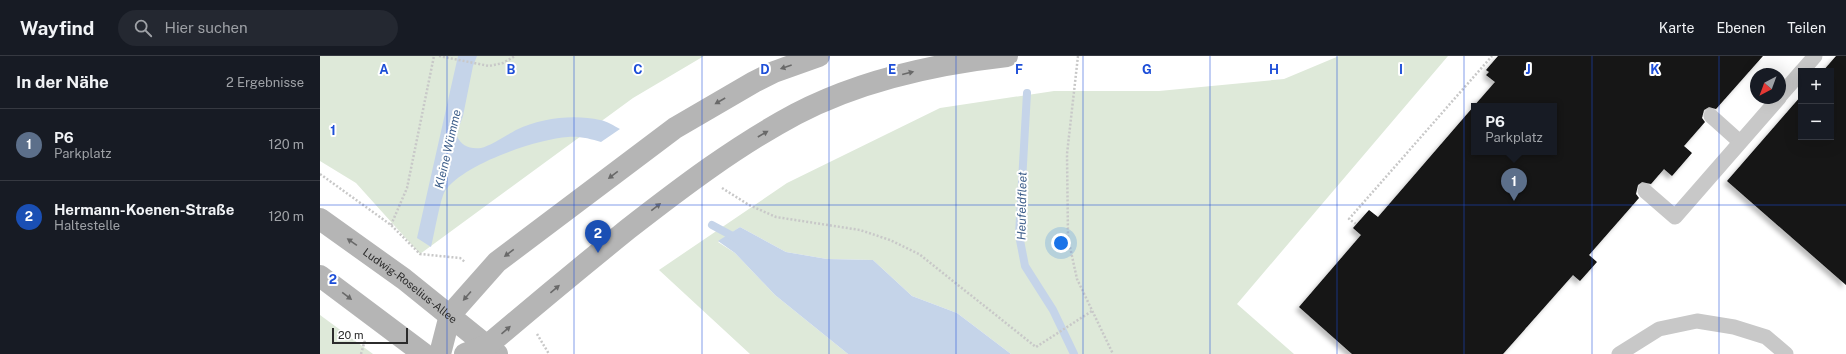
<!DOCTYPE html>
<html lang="de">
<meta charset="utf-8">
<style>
body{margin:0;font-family:"Public Sans",sans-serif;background:#242831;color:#f1f3f6}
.controls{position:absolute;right:12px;top:12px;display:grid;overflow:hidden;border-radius:0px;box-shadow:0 4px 16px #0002}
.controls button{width:36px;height:36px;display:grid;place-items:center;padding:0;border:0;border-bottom:1px solid #363941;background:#171b24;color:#f1f3f6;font:20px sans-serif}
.compass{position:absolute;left:1430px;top:12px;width:36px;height:36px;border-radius:50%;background:#171b24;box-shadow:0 4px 16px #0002;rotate:221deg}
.scale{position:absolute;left:12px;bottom:10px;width:76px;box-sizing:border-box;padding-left:4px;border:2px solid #2b2b2b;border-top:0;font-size:11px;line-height:14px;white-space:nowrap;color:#2b2b2b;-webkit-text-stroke:3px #fff;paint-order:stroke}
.you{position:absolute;left:741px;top:187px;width:14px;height:14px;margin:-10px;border:3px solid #fff;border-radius:50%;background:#1a73e8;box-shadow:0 0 0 6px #1a73e833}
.badge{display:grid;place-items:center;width:26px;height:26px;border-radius:50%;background:#de4531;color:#fff;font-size:13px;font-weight:700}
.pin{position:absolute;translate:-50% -33px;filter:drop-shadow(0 1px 2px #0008)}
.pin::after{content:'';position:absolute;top:21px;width:14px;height:12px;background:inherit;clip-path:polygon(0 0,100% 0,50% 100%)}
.popup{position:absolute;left:1151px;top:47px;width:86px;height:52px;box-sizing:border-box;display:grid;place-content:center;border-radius:0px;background:#171b24;filter:drop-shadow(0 1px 3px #0005);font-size:13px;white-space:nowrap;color:#9ea1a6}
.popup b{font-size:15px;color:#f1f3f6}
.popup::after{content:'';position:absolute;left:50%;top:100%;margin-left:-8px;border:8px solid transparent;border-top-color:#171b24}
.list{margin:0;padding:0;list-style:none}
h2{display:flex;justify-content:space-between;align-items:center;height:52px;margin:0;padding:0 16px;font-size:17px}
h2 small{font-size:13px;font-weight:400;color:#9ea1a6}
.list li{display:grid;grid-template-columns:26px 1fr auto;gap:12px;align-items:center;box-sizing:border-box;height:72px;padding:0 16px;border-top:1px solid #363941}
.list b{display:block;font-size:15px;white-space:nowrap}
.list p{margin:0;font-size:13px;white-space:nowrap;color:#9ea1a6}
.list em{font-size:13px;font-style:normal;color:#9ea1a6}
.icon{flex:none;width:22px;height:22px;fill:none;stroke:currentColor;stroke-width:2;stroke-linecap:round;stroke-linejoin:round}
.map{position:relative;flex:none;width:1526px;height:298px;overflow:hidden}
header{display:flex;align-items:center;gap:24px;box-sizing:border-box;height:56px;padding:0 20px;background:#171b24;border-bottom:1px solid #363941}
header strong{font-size:19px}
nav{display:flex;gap:22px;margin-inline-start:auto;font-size:14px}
.search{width:280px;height:36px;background:#242831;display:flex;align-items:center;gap:10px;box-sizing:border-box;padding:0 14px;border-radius:22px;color:#9ea1a6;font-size:15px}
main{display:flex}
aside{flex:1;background:#171b24}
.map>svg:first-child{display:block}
</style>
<header>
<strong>Wayfind</strong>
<div class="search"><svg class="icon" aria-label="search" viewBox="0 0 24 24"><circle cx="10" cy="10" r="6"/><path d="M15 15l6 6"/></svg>Hier suchen</div>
<nav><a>Karte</a><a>Ebenen</a><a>Teilen</a></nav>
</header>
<main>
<aside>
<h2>In der Nähe<small>2 Ergebnisse</small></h2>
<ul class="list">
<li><span class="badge" style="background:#5c6f8a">1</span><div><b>P6</b><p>Parkplatz</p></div><em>120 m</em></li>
<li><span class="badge" style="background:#1a4fb4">2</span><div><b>Hermann-Koenen-Straße</b><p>Haltestelle</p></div><em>120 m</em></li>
</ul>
</aside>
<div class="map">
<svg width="1526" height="298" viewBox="0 0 1526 298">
<defs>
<filter id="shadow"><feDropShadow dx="-3.5" dy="3.5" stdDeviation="2" flood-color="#0004"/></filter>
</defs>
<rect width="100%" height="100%" fill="#fff"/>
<g fill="#dee9d9">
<path d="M0,0h384l-71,42 -213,156 -64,-71 -36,-22z"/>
<path d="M1019,0h109l-211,248 57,50h-283l-54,-41 -45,-17 -39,-36 -46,-1 -41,-7 -46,-25 -22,15 17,11 40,42 73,59h-98l-91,-84 128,-87 153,-75 114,-17h105l125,-12z"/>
<path d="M0,259l53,39h-53z"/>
</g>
<g fill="#c5d4e9">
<path d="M138,0h19l-4,10 -10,50 -7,19c6,11 12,14 25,13 9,-2 26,-13 35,-18 25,-12 58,-16 84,-10 7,1 14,6 20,9l-19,13c-10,-3 -22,-6 -33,-5 -31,2 -105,27 -123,54 -5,8 -11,45 -14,56l-14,-9z"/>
<path d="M420,171l46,25 41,7 46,1 39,36 45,17 54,41h-163l-73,-59 -40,-42 -17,-12z"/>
</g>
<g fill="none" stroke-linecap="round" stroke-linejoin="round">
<g stroke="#c5d4e9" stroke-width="8">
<path d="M707,37l-8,142 6,31 28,44 21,44"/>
<path d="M392,169l26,14"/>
</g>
</g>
<g fill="#121212" filter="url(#shadow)">
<path d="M1178,0h265l-47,53 -7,-2 -5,3 -2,8 3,4 -21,24 8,7 -20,23 -8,-7 -13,15 -9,-2 -4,3 -2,9 3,4 -50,57 8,7 -17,19 -7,-6 -70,79h-151l-53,-47 62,-72 -8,-7 16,-18 9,7 96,-111v46h80v-46h-80l21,-24 -9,-7 3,-3 -3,-2z"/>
<path d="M1516,0h10v229l-119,-104 74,-85v41h30v-66h-8z"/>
</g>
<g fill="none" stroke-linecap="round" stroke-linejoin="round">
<g stroke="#c8c8c8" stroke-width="2.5" stroke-dasharray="2 2" stroke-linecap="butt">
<path d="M119,0l50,10 14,-3 12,-7"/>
<path d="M758,0l-11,98 1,84 9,41 36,75"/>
<path d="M0,118l71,51 29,29 40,4 5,4"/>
<path d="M402,132l27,17 27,12 84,13 30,10 29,14 117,93 56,-36"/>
<path d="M1036,168l-7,-5 143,-163"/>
<path d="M71,169l16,-37 27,-132"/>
<path d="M217,278l12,20"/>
<path d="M41,298l4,-14"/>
</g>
<g stroke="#c8c8c8" stroke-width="15">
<path d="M1482,15l13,-15"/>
<path d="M1460,40l21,-24"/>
<path d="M1391,60l29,26"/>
<path d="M1325,135l30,26 104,-119"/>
<path d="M1299,298l40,-25 38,-8 37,6 32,10 20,17"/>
</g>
<g stroke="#b5b5b5" stroke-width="22">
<path id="s1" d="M0,163l84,60 93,75"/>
<path d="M0,220l104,78"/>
<path d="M120,298l10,-39 47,-53 178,-134 79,-46 20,-10 45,-16"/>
<path d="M145,298l23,-9c46,-39 93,-78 140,-116 54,-42 108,-83 168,-115 65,-34 139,-50 211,-58"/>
</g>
</g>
<defs><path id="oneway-solid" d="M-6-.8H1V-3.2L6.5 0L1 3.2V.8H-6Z"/></defs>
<g fill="#696969">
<use href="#oneway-solid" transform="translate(466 11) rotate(161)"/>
<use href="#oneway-solid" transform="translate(588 17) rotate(-14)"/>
<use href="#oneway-solid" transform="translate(400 45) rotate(150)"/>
<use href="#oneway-solid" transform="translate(443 78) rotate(-30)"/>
<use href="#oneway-solid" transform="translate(293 119) rotate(143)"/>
<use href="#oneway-solid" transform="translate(336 151) rotate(-38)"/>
<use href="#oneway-solid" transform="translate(32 186) rotate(-145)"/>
<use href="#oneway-solid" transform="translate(189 197) rotate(143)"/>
<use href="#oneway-solid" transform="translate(235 233) rotate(-40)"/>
<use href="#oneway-solid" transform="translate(27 240) rotate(37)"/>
<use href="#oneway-solid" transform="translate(147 240) rotate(131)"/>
<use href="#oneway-solid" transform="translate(186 274) rotate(-41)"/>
</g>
<path fill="none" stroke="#1d4ed8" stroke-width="1" stroke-opacity="0.55" d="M127,0v298M254,0v298M382,0v298M509,0v298M636,0v298M763,0v298M890,0v298M1017,0v298M1144,0v298M1272,0v298M1399,0v298M0,149h1526"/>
<g text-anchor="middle" stroke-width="4" stroke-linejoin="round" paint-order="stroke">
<g font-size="11" fill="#2b2b2b" stroke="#fff">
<text dy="4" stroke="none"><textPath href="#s1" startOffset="112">Ludwig-Roselius-Allee</textPath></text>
</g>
<g font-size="12" font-style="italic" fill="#3d5e8a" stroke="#fff">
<text transform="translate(128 93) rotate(-77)" y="4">Kleine Wümme</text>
<text transform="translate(702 150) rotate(-89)" y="4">Heufeldfleet</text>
</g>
</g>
<g font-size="13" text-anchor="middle" font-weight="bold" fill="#1d4ed8" stroke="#fff" stroke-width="4" stroke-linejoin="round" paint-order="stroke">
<text x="64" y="18">A</text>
<text x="191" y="18">B</text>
<text x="318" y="18">C</text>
<text x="445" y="18">D</text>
<text x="572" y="18">E</text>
<text x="699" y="18">F</text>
<text x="827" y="18">G</text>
<text x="954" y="18">H</text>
<text x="1081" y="18">I</text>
<text x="1208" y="18">J</text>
<text x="1335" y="18">K</text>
<text x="13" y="79">1</text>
<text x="13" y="228">2</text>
</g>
</svg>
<div class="controls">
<button>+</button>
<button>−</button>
</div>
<svg class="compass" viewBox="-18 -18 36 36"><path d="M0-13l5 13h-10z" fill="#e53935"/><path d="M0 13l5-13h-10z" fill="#9ea1a6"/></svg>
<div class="scale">20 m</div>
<div class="you"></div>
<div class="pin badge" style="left:1194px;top:145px;background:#5c6f8a">1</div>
<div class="popup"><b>P6</b>Parkplatz</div>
<div class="pin badge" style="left:278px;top:197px;background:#1a4fb4">2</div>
</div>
</main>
